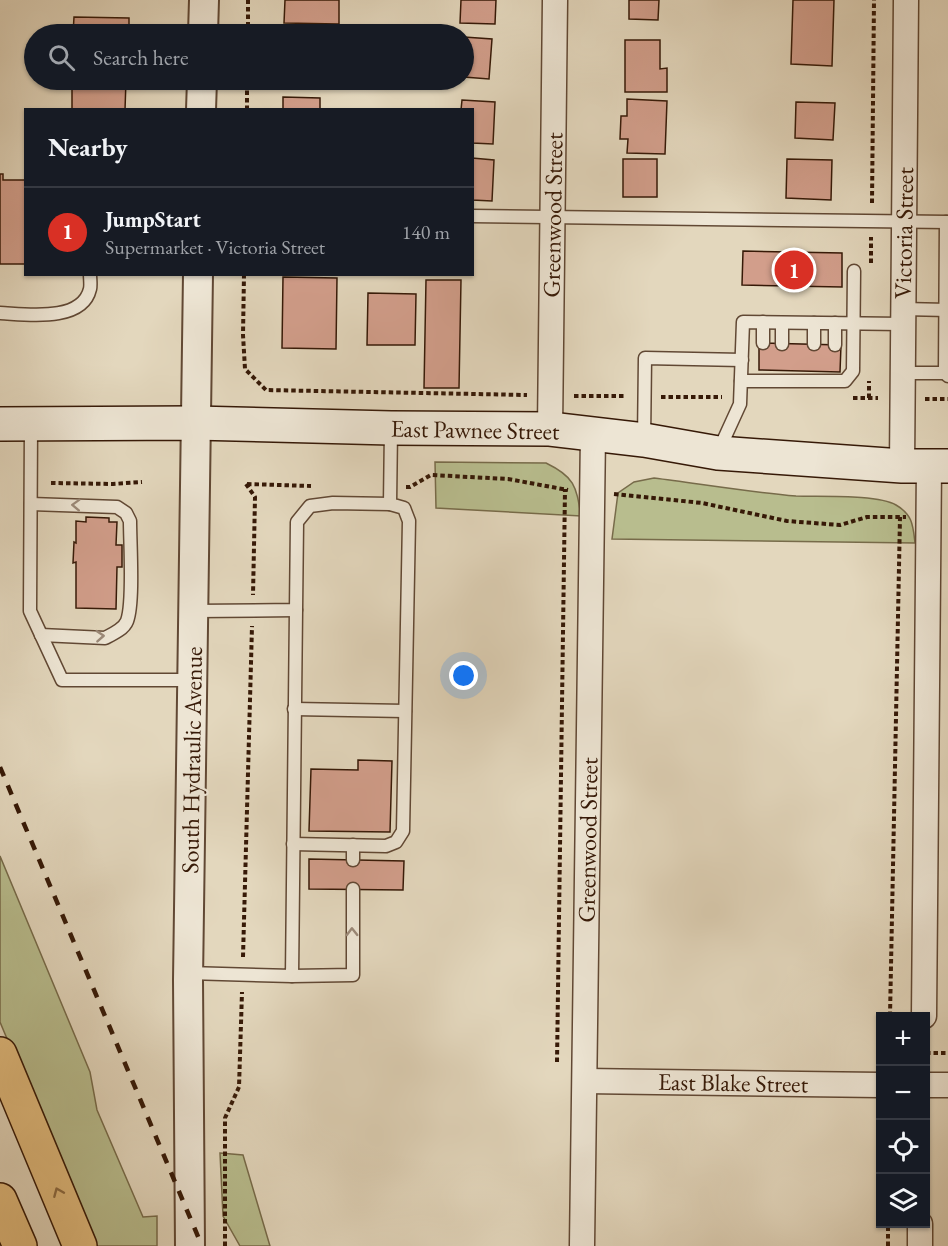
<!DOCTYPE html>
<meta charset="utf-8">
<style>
body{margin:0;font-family:"EB Garamond",serif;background:#20242c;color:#f1f3f6}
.controls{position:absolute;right:18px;bottom:18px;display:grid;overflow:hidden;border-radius:0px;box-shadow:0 2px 4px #0004}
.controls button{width:54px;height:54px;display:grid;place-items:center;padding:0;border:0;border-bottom:2px solid #363941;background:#171b24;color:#f1f3f6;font:30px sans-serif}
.you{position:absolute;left:464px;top:676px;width:21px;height:21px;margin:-15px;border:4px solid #fff;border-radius:50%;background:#1a73e8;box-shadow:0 0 0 9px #1a73e833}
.badge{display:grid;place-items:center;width:39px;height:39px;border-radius:50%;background:#d93025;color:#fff;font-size:20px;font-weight:700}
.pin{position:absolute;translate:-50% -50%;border:3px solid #fff;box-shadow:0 2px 6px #0006}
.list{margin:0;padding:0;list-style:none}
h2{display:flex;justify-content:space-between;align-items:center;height:78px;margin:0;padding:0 24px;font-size:26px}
h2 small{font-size:20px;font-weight:400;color:#9ea1a6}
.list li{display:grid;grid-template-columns:39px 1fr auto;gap:18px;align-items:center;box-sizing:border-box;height:90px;padding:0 24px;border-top:2px solid #363941}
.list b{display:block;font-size:22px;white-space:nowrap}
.list p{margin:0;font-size:20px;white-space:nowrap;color:#9ea1a6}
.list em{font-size:20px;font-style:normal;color:#9ea1a6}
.icon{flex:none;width:33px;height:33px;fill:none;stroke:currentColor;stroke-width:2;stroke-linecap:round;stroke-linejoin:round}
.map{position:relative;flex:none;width:948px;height:1246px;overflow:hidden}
.search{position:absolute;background:#171b24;box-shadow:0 2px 4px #0004;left:24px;top:24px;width:450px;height:66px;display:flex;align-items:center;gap:15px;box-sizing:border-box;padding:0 21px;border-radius:33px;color:#9ea1a6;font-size:22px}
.panel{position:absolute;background:#171b24;box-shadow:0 2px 4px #0004;left:24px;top:108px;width:450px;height:168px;border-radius:0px}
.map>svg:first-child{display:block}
</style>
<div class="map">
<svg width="948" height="1246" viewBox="0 0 948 1246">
<rect width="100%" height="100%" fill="#e3d7bd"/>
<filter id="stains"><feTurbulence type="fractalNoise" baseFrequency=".00333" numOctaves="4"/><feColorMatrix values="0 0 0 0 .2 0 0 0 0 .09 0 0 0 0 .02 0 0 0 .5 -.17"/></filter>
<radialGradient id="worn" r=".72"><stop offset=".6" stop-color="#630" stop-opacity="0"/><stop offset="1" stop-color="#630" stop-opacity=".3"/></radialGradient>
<g fill="#b8bd8e" stroke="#776b4a" stroke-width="1.5">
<path d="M435,462l111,1c29,14 30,23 35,53l-145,-8z"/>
<path d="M654,478c47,6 95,14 142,18 23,1 82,-2 100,9 17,10 17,21 19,38l-303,-4 6,-46 16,-11z"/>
<path d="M0,856l90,216 7,38 46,107 14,-1v30h-63l-94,-224z"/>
<path d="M220,1153l23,2 27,91h-30l-17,-30z"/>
</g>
<g fill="#d29e8b" stroke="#361907" stroke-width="1.5">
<path d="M285,0h54v24l-55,-1z"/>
<path d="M461,0h35l-1,24 -35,-1z"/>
<path d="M629,0h30l-1,20 -29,-1z"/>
<path d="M793,0h41l-2,66 -41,-2z"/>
<path d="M74,17l55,1v16h-56z"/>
<path d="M464,37l28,2 -3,40 -25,-2z"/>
<path d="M625,40h35v29l7,-1v24h-42z"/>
<path d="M77,80h49l-1,30h-53v-22l5,1z"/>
<path d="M285,80h35v3l-35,-1z"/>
<path d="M283,97l37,1v12h-37z"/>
<path d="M627,99l40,2 -2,53 -38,-1 1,-14h-8l1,-23h6z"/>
<path d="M462,100l33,2 -2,42 -21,-1v-33h-11z"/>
<path d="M796,102l39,1 -2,37 -38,-2z"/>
<path d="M472,158l22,2 -2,41 -20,-1z"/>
<rect x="623" y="159" width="34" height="38"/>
<path d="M787,159l45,1 -1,40 -45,-2z"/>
<path d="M0,174h3v6h23v84h-26z"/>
<path d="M743,251l99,2v34l-100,-2z"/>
<path d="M283,277l54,1 -1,71 -54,-1z"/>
<path d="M426,280h35l-2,108h-35z"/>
<path d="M368,293l48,1 -1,51h-48z"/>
<path d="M759,343l82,2 -1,27 -81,-2z"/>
<path d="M86,517l23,1v4h8l-1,23h6v22h-5l-1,42 -40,-1v-46l-3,1 1,-21 2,1v-22l10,1z"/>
<path d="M358,760l34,1 -2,71 -81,-1 2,-62 47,1z"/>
<path d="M309,859l95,2 -1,29 -94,-1z"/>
</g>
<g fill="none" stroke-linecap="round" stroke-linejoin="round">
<defs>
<g id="service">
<path d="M472,216l476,6"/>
<path d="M946,222l-1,151 3,3"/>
<path d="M903,309l45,1"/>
<path d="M0,313c25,1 82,10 90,-24 1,-4 0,-10 0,-15"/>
<path d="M782,323v21"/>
<path d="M763,343v-21"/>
<path d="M814,344v-21"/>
<path d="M835,345v-22"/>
<path d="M904,373h41"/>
<path d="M741,381h104l8,-10 1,-100"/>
<path d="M31,425l-1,186 32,69h131"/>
<path d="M644,440l1,-82 97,2"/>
<path d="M719,450l21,-46 3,-82 160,2"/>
<path d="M31,504l86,3 9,6 4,8c0,22 4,82 -3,100 -3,8 -14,13 -22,17l-64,-3"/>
<path d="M194,611l102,-1 1,-88 13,-16 23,-3 57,1"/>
<path d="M294,709l111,2"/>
<path d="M293,844l93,2 10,-4 7,-11 6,-310 -5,-13 -14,-4 1,-75"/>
<path d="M353,860v-15"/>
<path d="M188,973l104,3 4,-366"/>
<path d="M292,976l61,-1v-86"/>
</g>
<g id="minor">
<path d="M550,429l5,-429"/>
<path d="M902,466l4,-466"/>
<path d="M924,1016l5,-550"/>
<path d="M585,1081l295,4"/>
<path d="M926,1085h22"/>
<path d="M582,1246l11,-812"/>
<path d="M920,1246v-22"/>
</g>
<g id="tertiary">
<path d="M203,34l1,-34"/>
<path d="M201,110l1,-30"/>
<path d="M190,1246l-2,-266 10,-706"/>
</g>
<path id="secondary" d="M0,424l195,-1 196,5 159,1 94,11 74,13 184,13h46"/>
<g id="primary">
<path d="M0,1054l80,192"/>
<path d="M0,1200l20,46"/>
</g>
</defs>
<use href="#service" stroke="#614834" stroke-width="15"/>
<use href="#minor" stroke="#614834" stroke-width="27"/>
<use href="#tertiary" stroke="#614834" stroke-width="32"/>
<use href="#secondary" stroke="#361907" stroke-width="36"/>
<use href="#primary" stroke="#361907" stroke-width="36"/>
<g stroke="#361907" stroke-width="4" stroke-dasharray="4.5 3" stroke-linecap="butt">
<path d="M248,34v-34"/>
<path d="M247,110v-30"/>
<path d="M872,203l2,-203"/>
<path d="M871,263v-26"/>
<path d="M244,274l-1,61 2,34 21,21 261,5"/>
<path d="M574,396h52"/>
<path d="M661,397h61"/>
<path d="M853,398h25"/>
<path d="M869,398v-17"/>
<path d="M925,399h23"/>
<path d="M51,483l62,1 29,-2"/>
<path d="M246,484l9,13 -2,98"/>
<path d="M247,484l64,2"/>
<path d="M406,487h4l21,-12 77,4 60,11"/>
<path d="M614,494l88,9 85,18 53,4 27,-8h39"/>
<path d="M243,957l9,-331"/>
<path d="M890,1016l10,-499"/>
<path d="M926,1053h22"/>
<path d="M557,1062l8,-573"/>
<path d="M225,1246v-128l14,-31 3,-95"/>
<path d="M888,1246v-22"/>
</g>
<use href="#service" stroke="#ede5d4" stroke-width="12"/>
<use href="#minor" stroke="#ede5d4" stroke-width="24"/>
<use href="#tertiary" stroke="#ede5d4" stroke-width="28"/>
<use href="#secondary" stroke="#ede5d4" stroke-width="33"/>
<use href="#primary" stroke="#e2bc7e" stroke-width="33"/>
<path stroke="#361907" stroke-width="4.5" stroke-dasharray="10 10" stroke-linecap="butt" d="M0,767l202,479"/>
</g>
<defs><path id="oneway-chevron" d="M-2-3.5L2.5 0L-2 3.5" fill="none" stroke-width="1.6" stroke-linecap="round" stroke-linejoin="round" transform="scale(1.5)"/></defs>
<g stroke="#9b8978">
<use href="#oneway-chevron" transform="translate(76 505) rotate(-178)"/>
<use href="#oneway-chevron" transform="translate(100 636) rotate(-4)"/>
<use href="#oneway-chevron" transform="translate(352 932) rotate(-91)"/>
</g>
<use stroke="#8c6a42" href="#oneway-chevron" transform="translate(58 1192) rotate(-113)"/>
<g text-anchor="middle" stroke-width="4.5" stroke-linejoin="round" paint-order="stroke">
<g font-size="24" fill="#361907" stroke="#ede5d4">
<text transform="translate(553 215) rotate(-89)" y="8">Greenwood Street</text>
<text transform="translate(904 233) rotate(-89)" y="8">Victoria Street</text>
<text transform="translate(475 430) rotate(1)" y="8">East Pawnee Street</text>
<text transform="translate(192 760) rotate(-89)" y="8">South Hydraulic Avenue</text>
<text transform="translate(588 840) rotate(-89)" y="8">Greenwood Street</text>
<text transform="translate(733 1083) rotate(1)" y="8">East Blake Street</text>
</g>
</g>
<rect width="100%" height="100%" filter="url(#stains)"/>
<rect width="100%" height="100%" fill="url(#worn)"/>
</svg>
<div class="controls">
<button>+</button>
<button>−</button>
<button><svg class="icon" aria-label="locate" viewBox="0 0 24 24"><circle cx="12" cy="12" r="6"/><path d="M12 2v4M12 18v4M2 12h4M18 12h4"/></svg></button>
<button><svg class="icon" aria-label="layers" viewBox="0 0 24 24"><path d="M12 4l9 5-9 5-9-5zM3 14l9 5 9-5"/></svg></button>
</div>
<div class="you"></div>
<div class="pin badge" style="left:794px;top:270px">1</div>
<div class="search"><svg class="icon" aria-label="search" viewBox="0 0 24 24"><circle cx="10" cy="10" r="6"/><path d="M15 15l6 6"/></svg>Search here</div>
<section class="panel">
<h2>Nearby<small></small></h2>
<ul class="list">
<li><span class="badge">1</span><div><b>JumpStart</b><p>Supermarket · Victoria Street</p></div><em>140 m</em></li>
</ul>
</section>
</div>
